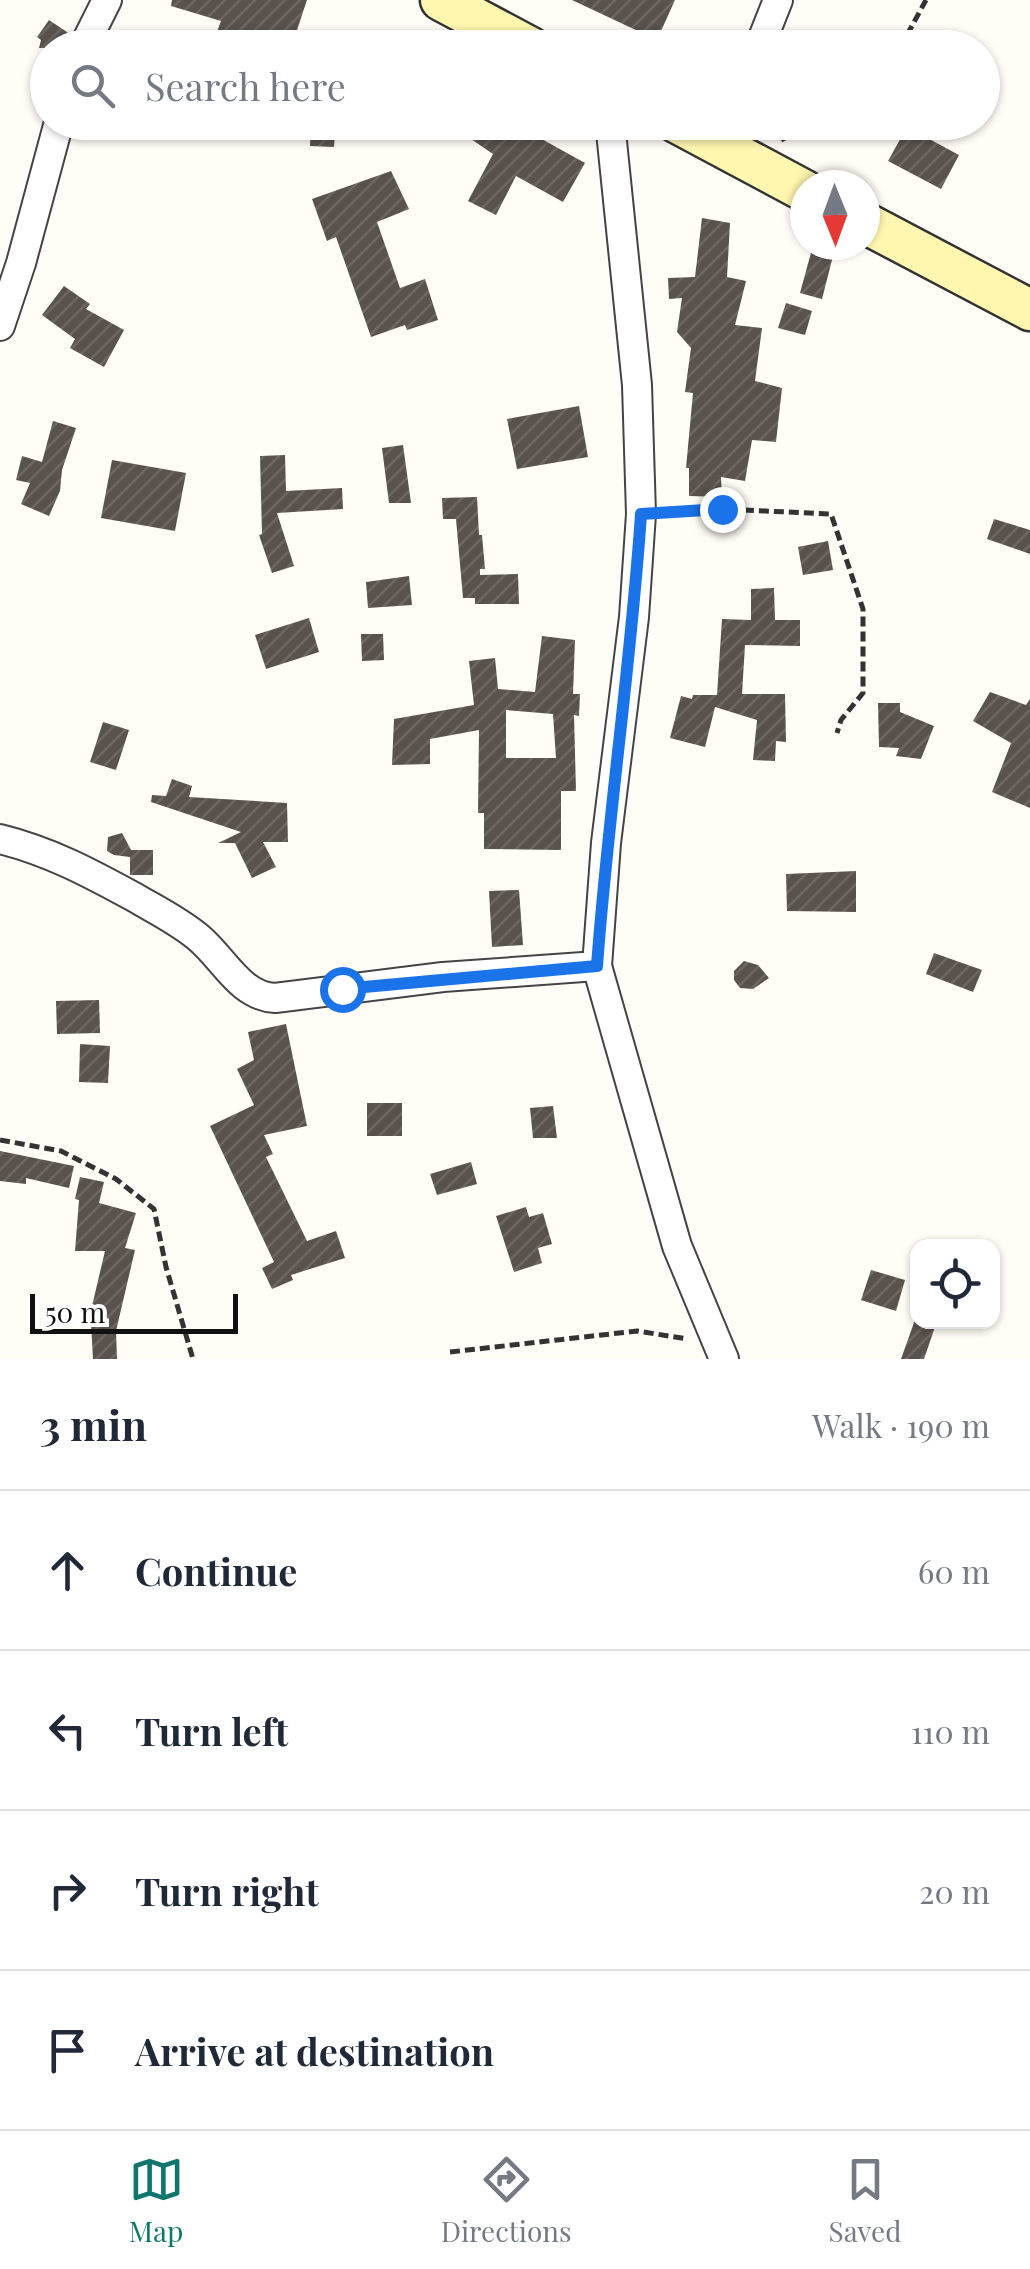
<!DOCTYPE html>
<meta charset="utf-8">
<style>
body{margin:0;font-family:"Playfair Display",serif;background:#f2f2f3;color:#1f2937}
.controls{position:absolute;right:30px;bottom:30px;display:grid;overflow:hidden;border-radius:20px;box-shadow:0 2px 8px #0004}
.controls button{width:90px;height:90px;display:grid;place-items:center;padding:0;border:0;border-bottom:2px solid #e0e1e3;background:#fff;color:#1f2937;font:50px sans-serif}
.compass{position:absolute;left:790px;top:170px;width:90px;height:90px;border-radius:50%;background:#fff;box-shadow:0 2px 8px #0004;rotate:179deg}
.scale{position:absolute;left:30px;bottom:25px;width:208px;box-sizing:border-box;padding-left:10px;border:5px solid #111;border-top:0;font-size:28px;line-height:35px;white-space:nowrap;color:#111;-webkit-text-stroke:8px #fff;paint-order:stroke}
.stop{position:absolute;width:30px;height:30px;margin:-22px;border:8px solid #1a73e8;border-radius:50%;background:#fff}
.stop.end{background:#1a73e8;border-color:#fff;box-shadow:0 2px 10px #0008}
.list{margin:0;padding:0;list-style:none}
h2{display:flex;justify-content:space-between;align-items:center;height:130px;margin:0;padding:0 40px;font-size:42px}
h2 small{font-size:32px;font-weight:400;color:#747a83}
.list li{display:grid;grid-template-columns:65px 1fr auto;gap:30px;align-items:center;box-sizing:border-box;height:160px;padding:0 40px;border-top:2px solid #e0e1e3}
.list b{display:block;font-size:38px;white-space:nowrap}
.list em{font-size:32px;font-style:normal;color:#747a83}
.icon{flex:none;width:55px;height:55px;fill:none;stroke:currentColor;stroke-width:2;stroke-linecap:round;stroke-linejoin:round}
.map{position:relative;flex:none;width:1030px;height:1359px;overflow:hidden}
.search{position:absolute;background:#fff;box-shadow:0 2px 8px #0004;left:30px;right:30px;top:30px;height:110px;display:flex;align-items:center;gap:25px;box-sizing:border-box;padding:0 35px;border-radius:55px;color:#747a83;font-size:38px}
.sheet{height:770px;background:#fff}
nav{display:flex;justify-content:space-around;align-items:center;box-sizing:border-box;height:140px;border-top:2px solid #e0e1e3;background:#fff;font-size:28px;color:#747a83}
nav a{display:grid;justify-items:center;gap:5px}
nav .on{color:#0f766e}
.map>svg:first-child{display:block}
</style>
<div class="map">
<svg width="1030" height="1359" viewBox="0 0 1030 1359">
<defs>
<pattern id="building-hatch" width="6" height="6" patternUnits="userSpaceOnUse" patternTransform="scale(2.5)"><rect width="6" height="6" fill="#5a524d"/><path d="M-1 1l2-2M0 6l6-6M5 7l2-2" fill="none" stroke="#6d6662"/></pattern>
</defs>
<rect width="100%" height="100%" fill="#fffdf5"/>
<g fill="url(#building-hatch)" fill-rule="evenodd">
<path d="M172,0h135l-16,48h-80l10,-27 -50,-15z"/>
<path d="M572,0h103l-18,40z"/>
<path d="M49,20l21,14 -4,14h-27l2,-8 -4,-3z"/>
<path d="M311,122h25l-2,25 -24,-1z"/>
<path d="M446,122h65l74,41 -22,39 -47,-26 -20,39 -28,-14 25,-47z"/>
<path d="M907,127l52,28 -18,34 -53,-28z"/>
<path d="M391,171l18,38 -32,13 23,66 25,-9 13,41 -31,10 -2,-5 -34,12 -35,-100 -9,4 -15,-42z"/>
<path d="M702,218l28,5 -3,54 19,4 -11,44 27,3 -7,53 27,7 -6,54 -24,-2 -7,41 -24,-4 1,20 -33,-1v-28h-3l7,-75 -8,-1 6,-44 -14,-16 5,-34 -13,1 -1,-21 27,-1z"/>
<path d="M812,249l21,7 -11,43 -22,-6z"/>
<path d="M64,286l26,18 -4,5 38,21 -20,37 -34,-19 5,-9 -33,-24z"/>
<path d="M786,303l26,8 -7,24 -27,-7z"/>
<path d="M579,406l9,51 -71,12 -10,-50z"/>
<path d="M53,421l23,7 -14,42 -2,21 -11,25 -28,-12 9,-21 -14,-3 6,-24 20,6z"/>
<path d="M403,445l8,58h-22l-7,-55z"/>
<path d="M285,455l1,36 56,-3 1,21 -66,4 17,53 -22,7 -13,-38 3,-1 -2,-78z"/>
<path d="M112,460l74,13 -11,58 -74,-13z"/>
<path d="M477,497l2,38h3l3,34h-5v6l38,-1 1,30h-44v-6h-12l-7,-79h-13l-1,-21z"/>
<path d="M994,519l36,11v24l-43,-15z"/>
<path d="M828,541l5,29 -30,5 -5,-28z"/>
<path d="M409,576l3,29 -44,3 -2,-26z"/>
<path d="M774,588l1,32h25v26l-55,-1 -3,49h43l1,48 -10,-1 -1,20 -22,-1 4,-40 -42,-13 -10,40 -35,-9 11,-42 11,3 1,-4h24l5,-76 29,1v-31z"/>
<path d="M309,618l10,34 -53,17 -11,-34z"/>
<path d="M361,634h22l1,26 -22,1z"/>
<path d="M542,636l33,4 -2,54h7l-1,22 -5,-1 2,76h-15v59l-77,-1v-36h-6l1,-83 -49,9v25l-38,1 2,-46 80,-14 -5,-44 26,-3 3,31 37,3zM506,710l47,4 3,44h-50z"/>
<path d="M990,692l36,13 4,-6v109l-38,-16 19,-49 -38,-22z"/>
<path d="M878,703h22v9l34,14 -13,33 -25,-3 3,-8 -20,-1z"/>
<path d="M103,722l26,8 -13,40 -26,-8z"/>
<path d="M172,779l20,7 -3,11 98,6 1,39h-25l13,25 -24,11 -17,-35h-17l23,-11 -90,-30 1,-7 14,1z"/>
<path d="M122,833l9,17h22v25h-23v-18l-16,-2 -7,-4 1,-14z"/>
<path d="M856,871v41l-69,-1 -1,-37z"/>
<path d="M519,890l4,55 -31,2 -3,-56z"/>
<path d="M934,953l48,17 -9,22 -47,-18z"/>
<path d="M744,961l14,4 11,13 -16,11 -13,-1 -6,-8v-9z"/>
<path d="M99,1000l1,33 -43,1 -1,-33z"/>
<path d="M286,1024l21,102 -43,9 9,19 -7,3 41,84 29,-10 9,27 -54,17 2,5 -21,9 -10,-21 12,-6 -64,-136 44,-21 -17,-36 17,-9 -6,-28z"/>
<path d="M80,1044l30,2 -2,37 -29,-1z"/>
<rect x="367" y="1103" width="35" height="33"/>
<path d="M553,1106l4,32h-24l-3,-30z"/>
<path d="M0,1151l74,15 -5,22 -43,-10v6l-26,-3z"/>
<path d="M471,1162l6,22 -40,11 -7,-21z"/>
<path d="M80,1177l24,5 -5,21 37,10 -11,35 10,2 -19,81 1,28h-24l-2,-36h-3l17,-72h-30l4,-51 -4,-1z"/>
<path d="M526,1207l3,10 14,-4 9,31 -14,4 4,15 -28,9 -18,-56z"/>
<path d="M871,1270l34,10 -9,31 -35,-11z"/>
<path d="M916,1317l2,5 18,2 -12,35h-23z"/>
</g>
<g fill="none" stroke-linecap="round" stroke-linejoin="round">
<defs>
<g id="street">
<path d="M83,48l24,-48"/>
<path d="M759,48l19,-48"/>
<path d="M0,326l21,-63 38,-141"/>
<path d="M0,839c49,12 90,34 134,58 22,13 45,24 65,41 25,21 41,58 76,60l168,-21 154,-11 9,-123 28,-226 7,-103 -4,-129 -27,-263"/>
<path d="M597,966l80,280 47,113"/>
</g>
<g id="secondary">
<path d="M441,0l90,48"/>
<path d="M676,122l129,69"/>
<path d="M865,223l165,87"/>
</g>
</defs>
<use href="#street" stroke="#444" stroke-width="32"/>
<use href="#secondary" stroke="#333" stroke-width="45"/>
<g stroke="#333" stroke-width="5" stroke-dasharray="10 5" stroke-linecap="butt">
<path d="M900,48l26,-48"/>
<path d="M781,140l35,-18"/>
<path d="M669,512l53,-3 109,5 32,95v84l-22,27 -4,13"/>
<path d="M0,1140l61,11 55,28 38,30 12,58 27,92"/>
<path d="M450,1352l187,-21 51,8"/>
</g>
<use href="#street" stroke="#fff" stroke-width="28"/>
<use href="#secondary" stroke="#fff6b0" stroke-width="40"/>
</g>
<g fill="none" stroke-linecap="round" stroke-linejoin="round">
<path stroke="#1a73e8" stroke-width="12" d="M342,989l255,-23c11,-151 34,-301 44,-452l81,-5"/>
</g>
</svg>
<div class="controls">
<button><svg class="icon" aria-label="locate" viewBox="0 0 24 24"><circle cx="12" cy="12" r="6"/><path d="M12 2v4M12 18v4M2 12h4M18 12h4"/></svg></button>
</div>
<svg class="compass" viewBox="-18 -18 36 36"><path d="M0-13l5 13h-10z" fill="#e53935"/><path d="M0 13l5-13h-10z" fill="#747a83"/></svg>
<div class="scale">50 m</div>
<div class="stop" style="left:342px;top:989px"></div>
<div class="stop end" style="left:722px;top:509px"></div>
<div class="search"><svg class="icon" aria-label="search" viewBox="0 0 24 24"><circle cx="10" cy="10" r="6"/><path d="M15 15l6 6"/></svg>Search here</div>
</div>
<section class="sheet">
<h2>3 min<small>Walk · 190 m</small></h2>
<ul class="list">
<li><svg class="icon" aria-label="ahead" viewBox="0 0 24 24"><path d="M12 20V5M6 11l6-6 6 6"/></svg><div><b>Continue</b></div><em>60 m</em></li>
<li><svg class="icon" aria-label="left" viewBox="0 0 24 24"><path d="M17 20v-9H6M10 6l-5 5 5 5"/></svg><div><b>Turn left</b></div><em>110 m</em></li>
<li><svg class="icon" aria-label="right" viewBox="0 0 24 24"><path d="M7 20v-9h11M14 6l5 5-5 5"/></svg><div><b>Turn right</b></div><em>20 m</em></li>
<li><svg class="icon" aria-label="arrive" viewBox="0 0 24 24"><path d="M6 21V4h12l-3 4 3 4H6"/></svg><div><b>Arrive at destination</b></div></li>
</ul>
</section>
<nav>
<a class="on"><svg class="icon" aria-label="map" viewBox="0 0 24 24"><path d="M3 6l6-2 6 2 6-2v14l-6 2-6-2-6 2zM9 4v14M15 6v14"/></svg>Map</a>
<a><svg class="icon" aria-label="directions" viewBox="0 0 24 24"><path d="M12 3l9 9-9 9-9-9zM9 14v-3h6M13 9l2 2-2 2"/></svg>Directions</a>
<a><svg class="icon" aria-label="saved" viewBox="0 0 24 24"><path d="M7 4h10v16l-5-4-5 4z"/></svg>Saved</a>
</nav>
